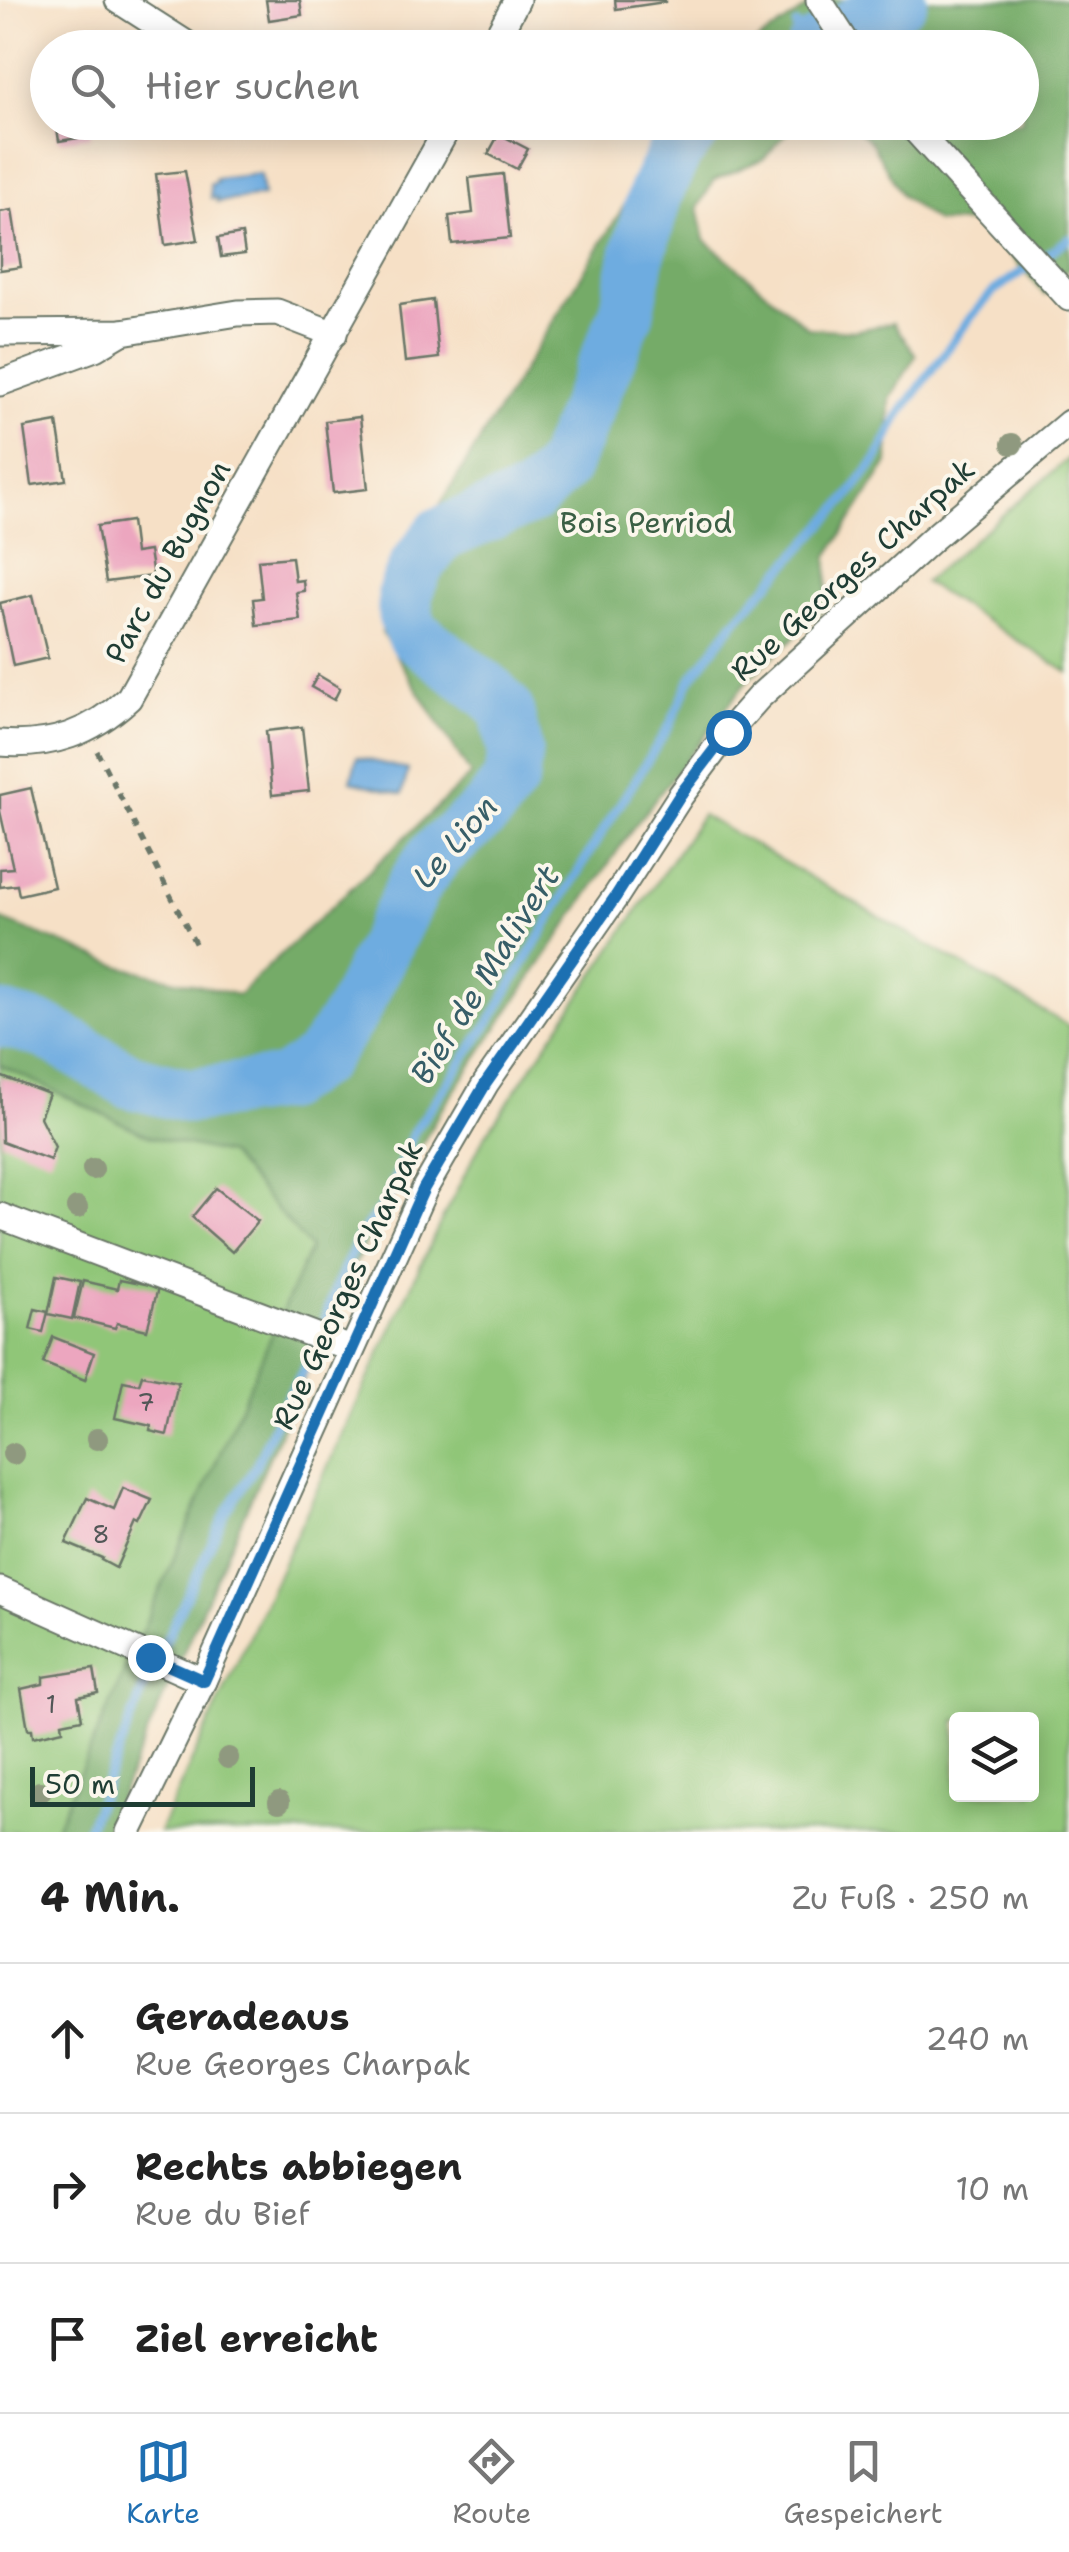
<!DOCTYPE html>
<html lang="de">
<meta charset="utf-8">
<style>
body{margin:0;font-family:"Shantell Sans",sans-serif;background:#f2f2f2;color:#222}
.controls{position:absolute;right:30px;bottom:30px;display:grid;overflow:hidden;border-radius:10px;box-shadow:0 5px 25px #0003}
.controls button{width:90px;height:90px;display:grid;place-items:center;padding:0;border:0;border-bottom:2px solid #e0e0e0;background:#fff;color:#222;font:50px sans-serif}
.scale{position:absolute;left:30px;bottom:25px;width:225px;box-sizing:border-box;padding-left:10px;border:5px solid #1f3d34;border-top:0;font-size:28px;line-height:35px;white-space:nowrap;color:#1f3d34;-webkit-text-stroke:8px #fbf7ec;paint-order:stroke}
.stop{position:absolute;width:30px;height:30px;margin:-22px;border:8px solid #1f6fb2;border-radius:50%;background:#fff}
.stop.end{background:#1f6fb2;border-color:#fff;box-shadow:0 2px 10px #0008}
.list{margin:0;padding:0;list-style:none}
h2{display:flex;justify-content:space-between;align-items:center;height:130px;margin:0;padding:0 40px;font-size:42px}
h2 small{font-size:32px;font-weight:400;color:#767676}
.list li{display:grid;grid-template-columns:65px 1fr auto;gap:30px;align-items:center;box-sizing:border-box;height:150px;padding:0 40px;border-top:2px solid #e0e0e0}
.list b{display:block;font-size:38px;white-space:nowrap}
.list p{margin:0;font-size:32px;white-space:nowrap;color:#767676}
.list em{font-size:32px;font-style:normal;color:#767676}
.icon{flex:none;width:55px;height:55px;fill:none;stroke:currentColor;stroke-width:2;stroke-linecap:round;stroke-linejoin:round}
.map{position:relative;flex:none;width:1069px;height:1832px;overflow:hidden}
.search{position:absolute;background:#fff;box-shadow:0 5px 25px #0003;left:30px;right:30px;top:30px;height:110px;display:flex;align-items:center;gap:25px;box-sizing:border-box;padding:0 35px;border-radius:55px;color:#767676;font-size:38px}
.sheet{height:580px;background:#fff}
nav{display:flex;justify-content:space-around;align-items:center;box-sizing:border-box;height:140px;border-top:2px solid #e0e0e0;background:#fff;font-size:28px;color:#767676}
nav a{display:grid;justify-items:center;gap:5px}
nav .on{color:#1f6fb2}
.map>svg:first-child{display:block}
</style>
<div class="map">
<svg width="1069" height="1832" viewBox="0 0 1069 1832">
<rect width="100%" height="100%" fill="#fbf7ec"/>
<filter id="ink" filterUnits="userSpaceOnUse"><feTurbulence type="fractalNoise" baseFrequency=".01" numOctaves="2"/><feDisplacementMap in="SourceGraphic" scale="20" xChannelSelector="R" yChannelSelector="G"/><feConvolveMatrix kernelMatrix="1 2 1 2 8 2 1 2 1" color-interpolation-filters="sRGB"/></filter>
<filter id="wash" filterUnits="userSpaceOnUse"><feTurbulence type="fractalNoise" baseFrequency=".0048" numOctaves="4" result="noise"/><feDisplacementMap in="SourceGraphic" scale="40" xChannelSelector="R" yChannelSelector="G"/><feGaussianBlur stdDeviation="2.25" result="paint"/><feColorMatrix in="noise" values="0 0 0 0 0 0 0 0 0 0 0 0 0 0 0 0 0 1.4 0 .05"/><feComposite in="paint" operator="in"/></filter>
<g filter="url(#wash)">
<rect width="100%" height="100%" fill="#f6e0c6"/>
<g fill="#90c678" stroke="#588256" stroke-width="2.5" fill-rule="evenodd">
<path d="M1069,458v215l-145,-91z"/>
<path d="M702,815l367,211v806h-910l281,-609 43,-84zM956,1720h76v74h-76z"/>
<path d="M0,1065l151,72 77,17 82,94 -256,584h-54z"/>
</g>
<g fill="#74ab68" stroke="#4a744e" stroke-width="2.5">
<path d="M818,0h251v267l-24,28 -62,-72 -47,-1 -34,-26 -31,-54 -22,-19 173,-1v-74h-274z"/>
<path d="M675,123h121l-33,36 -49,21 -16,27 7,33 103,88 45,3 40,-8 23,32 -26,44 -2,64 -60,93 -1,51 -78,72 -116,149 -193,284 -86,153 -250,567h-50l256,-584 -82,-94 -77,-17 -151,-72v-146l122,48 116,28 233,-220 -89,-142 7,-45z"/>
</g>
<g fill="#6eace0" stroke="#46748a" stroke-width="2.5">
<path d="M260,174l3,22 -46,6v-4h-6l-1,-14 6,-1 -1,-4z"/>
<path d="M357,757l51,13 -6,24 -51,-13z"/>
</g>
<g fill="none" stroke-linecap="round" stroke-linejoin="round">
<g stroke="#6eace0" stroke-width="9">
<path d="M796,25l3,23"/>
<path d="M86,1832l59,-147 80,-171 30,-47 25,-56 32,-56 25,-72 24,-50 25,-31 27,-69 76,-110 102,-173 79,-125 20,-45 47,-61 108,-118 32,-42 23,-45 70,-96 24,-27 75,-52"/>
</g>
<g stroke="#6eace0" stroke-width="55">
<path d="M814,48l86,-48"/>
<path d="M0,1019l47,13 83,49 60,15 94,-13 35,-23 33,-48 62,-127 22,-31 52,-44 24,-32 3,-27 -9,-42 -15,-16 -78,-59 -8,-19v-23l11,-26 25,-32 90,-37 31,-30 65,-155 11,-58 18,-63 20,-41 24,-28"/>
</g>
</g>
<g id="blocks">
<g fill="#eca6bf">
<path d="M266,0h34l2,15 -33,5z"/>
<path d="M615,0h50v2l-49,7z"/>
<path d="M56,122h33l2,14 -32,5z"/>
<path d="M499,134l29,15 -11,20 -29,-15z"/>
<path d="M185,171l13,69 -33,5 -9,-71z"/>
<path d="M503,174l7,64 -58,6 -3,-28 24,-3 -4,-35z"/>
<path d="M12,210l9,57 -21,3v-58z"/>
<path d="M242,234l3,20 -24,3 -3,-19z"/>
<path d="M433,300l6,58 -34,4 -6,-57z"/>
<path d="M360,417l8,72 -35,4 -8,-72z"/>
<path d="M57,422l9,58 -34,5 -8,-57z"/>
<path d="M131,521l4,32 14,-2 4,25 -47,6 -9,-56z"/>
<path d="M292,557l3,24 8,-1 1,11 -8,1 4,28 -44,5 -3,-26 9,-1 -4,-38z"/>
<path d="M33,595l15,63 -35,8 -13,-63z"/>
<path d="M318,675l22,13 -6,12 -23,-13z"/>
<path d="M302,727l7,64 -37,4 -6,-64z"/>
<path d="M31,788l23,99 -35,8 -2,-10 -17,2v-18l13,-1 -13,-57v-16z"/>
<path d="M0,1076l49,18 -9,23 15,30 -5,13 -48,-18z"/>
<path d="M216,1188l42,33 -26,31 -40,-35z"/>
<path d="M56,1277l24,5 -8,37 -24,-5z"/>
<path d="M119,1280l39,8 -11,42 -30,-7 -2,5 -41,-10 9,-37 34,8z"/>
<path d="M35,1309l13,3 -5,20 -13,-3z"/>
<path d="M53,1337l41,16 -9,27 -42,-17z"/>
<path d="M142,1375l36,7 -11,53 -17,-4 1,-5 -36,-8 8,-37 16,3z"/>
<path d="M123,1488l29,12 -12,25 -4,-2 -20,45 -15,-8 1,-2 -36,-15 21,-45 27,12z"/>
<path d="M94,1669l4,24 -20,4 4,22 -20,4 1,7 -30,7 -1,-8h-4l-7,-40 22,-5v-7z"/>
</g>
</g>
</g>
<g filter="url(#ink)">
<use href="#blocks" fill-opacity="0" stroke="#6a7667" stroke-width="2.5"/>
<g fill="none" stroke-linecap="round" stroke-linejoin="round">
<defs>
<g id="street">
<path d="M118,0l75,48"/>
<path d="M819,0l31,48"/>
<path d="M491,48l26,-48"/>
<path d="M908,122l161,176"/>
<path d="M0,333l122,-1 116,-19 39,-1 57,22"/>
<path d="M0,383l95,-35 27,-16"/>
<path d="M0,743c52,4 91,-10 129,-45l322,-576"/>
<path d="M0,1216l351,133"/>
<path d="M0,1590l203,91"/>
<path d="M129,1832l74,-151 222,-493 61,-105 130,-187 65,-101 47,-63 31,-35 173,-158 137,-116"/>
</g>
</defs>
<use href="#street" stroke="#6a7667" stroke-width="29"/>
<path stroke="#6a7667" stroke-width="5" stroke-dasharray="8 8" stroke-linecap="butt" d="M97,751l101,198"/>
<use href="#street" stroke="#fff" stroke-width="25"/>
</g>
<g fill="#8f997f">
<circle cx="1012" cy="444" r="11"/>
<circle cx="93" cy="1169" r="11"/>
<circle cx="77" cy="1208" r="11"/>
<circle cx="97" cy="1439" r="11"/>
<circle cx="13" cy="1454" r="11"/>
<circle cx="228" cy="1758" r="11"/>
<circle cx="40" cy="1792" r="11"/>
<circle cx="279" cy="1802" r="11"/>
</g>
</g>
<g fill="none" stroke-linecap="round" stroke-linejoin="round" filter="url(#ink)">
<path stroke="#1f6fb2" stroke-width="12" d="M150,1657l54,24 220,-493 62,-105 130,-187 64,-101 48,-63"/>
</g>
<g text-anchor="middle" stroke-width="8" stroke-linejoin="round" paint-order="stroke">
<g font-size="25" fill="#525757">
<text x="146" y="1411">7</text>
<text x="101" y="1543">8</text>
<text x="51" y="1713">1</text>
</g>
<g font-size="30" fill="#3b5f45" stroke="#fbf7ec">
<text x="646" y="533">Bois Perriod</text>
</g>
<g font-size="30" fill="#1f3d34" stroke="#fbf7ec">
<text transform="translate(168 562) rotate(-61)" y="10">Parc du Bugnon</text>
<text transform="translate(853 570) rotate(-42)" y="10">Rue Georges Charpak</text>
<text transform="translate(348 1285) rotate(-65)" y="10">Rue Georges Charpak</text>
</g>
<g font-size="32" font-style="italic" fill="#375e68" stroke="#fbf7ec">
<text transform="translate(455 842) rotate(-49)" y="11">Le Lion</text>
<text transform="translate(485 975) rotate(-58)" y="11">Bief de Malivert</text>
</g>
</g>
</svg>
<div class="controls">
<button><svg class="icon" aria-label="layers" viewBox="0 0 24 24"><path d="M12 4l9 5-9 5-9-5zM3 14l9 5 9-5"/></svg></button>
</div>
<div class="scale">50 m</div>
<div class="stop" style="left:728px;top:732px"></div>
<div class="stop end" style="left:150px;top:1657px"></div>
<div class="search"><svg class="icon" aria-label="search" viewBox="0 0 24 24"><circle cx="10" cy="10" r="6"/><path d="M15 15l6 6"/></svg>Hier suchen</div>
</div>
<section class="sheet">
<h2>4 Min.<small>Zu Fuß · 250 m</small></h2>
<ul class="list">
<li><svg class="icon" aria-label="ahead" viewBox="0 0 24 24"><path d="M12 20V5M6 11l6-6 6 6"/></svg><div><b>Geradeaus</b><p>Rue Georges Charpak</p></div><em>240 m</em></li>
<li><svg class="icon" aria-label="right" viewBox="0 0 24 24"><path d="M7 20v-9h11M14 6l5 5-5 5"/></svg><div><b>Rechts abbiegen</b><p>Rue du Bief</p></div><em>10 m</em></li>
<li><svg class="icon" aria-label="arrive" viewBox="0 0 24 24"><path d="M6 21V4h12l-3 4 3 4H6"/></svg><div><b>Ziel erreicht</b></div></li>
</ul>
</section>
<nav>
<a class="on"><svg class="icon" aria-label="map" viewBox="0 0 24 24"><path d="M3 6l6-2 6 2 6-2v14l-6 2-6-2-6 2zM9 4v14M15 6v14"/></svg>Karte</a>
<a><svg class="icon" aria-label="directions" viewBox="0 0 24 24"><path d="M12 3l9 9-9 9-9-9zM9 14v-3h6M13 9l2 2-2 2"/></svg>Route</a>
<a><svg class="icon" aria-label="saved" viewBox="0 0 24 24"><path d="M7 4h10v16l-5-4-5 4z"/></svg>Gespeichert</a>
</nav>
